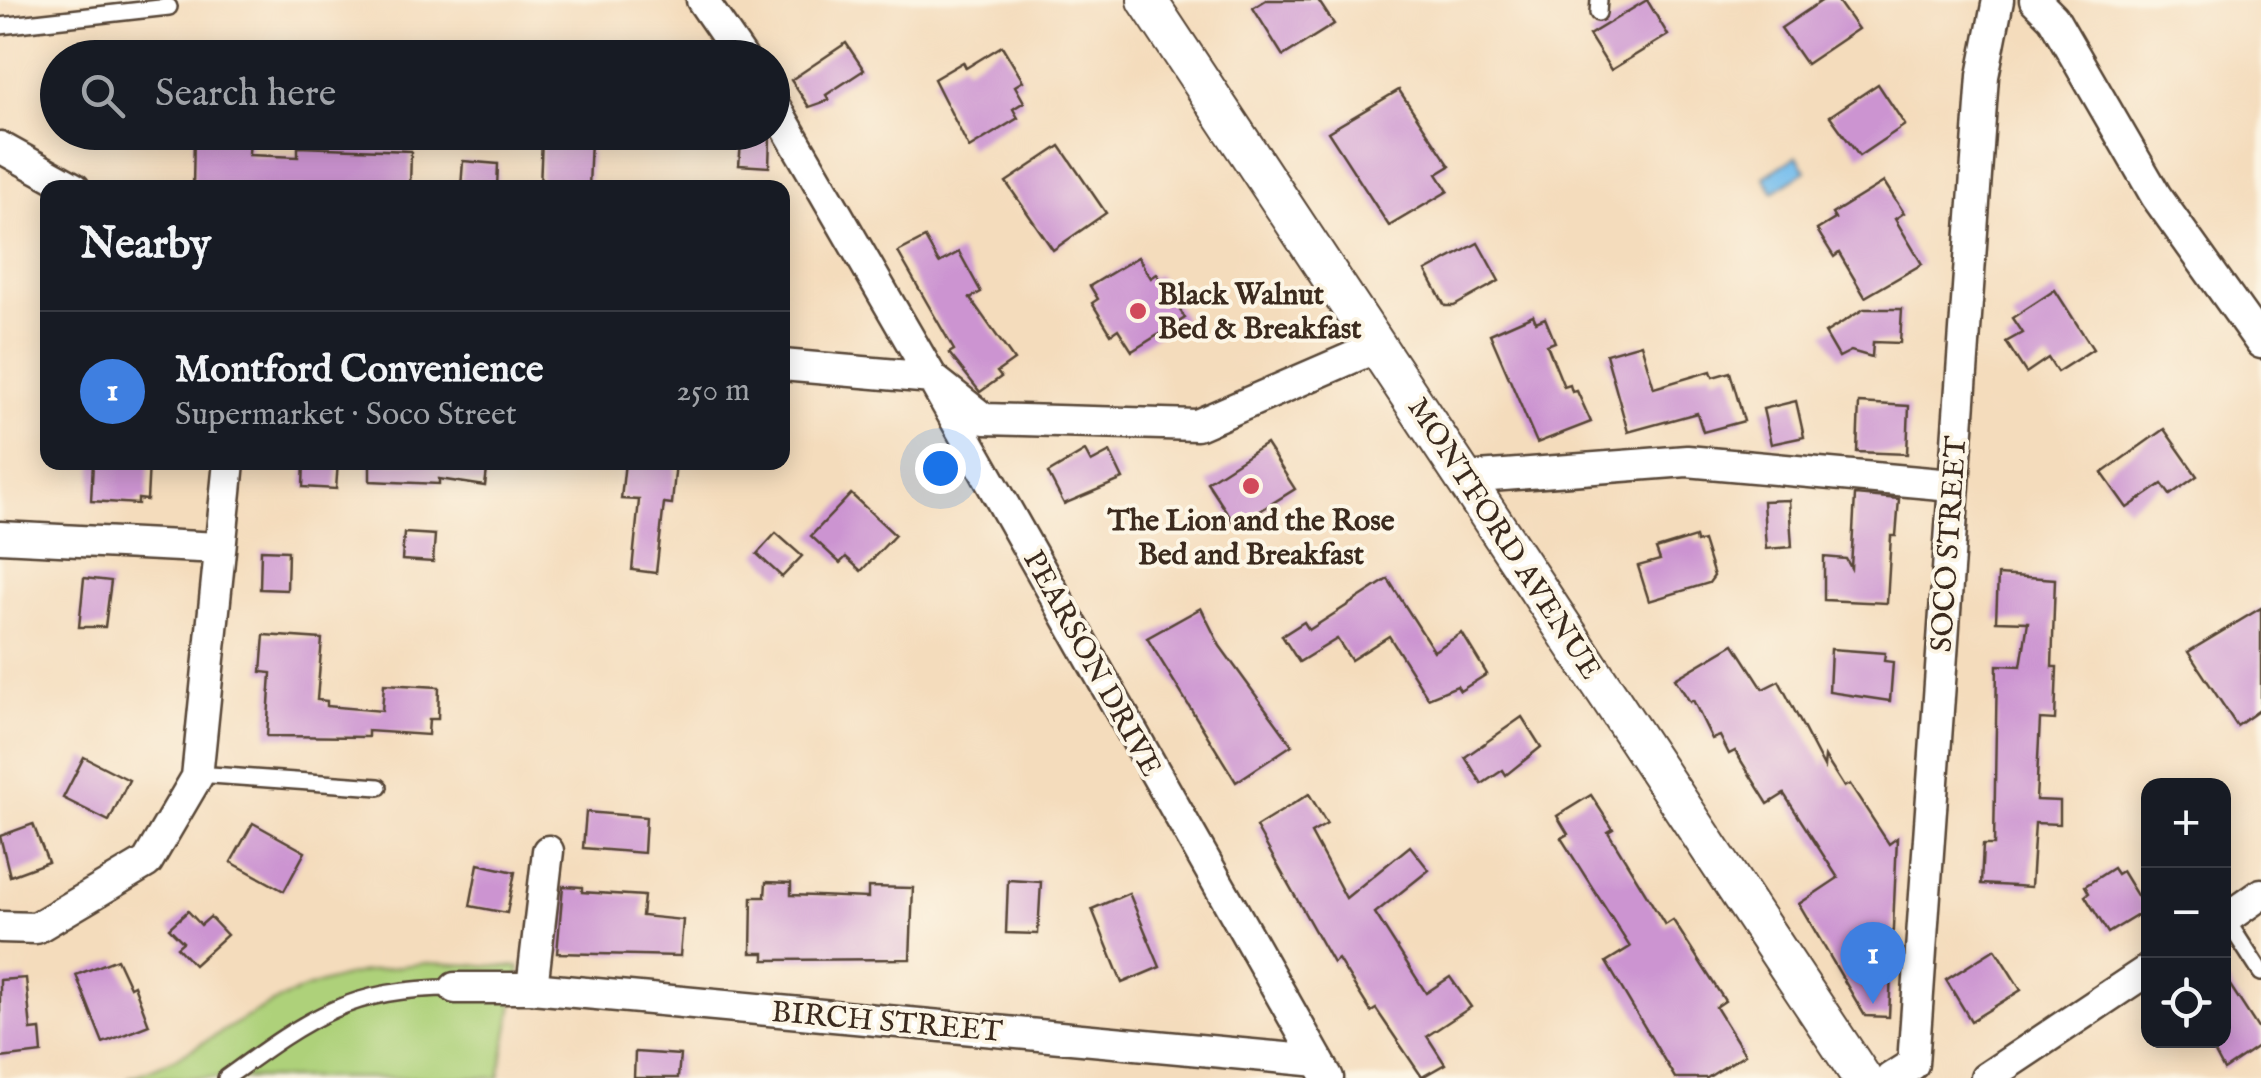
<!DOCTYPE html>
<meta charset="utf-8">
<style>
body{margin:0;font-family:"IM FELL English",serif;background:#20242c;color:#f1f3f6}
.controls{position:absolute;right:30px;bottom:30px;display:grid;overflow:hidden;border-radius:20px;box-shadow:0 5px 25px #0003}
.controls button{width:90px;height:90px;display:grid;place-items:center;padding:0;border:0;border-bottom:2px solid #363941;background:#171b24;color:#f1f3f6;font:50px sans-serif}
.you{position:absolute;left:940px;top:468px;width:35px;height:35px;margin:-25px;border:8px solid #fff;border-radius:50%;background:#1a73e8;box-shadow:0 0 0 15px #1a73e833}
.badge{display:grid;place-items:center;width:65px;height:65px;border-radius:50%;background:#8c9099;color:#fff;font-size:32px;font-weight:700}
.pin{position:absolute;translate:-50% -82px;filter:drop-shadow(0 2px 5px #0008)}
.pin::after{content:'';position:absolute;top:52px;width:35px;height:30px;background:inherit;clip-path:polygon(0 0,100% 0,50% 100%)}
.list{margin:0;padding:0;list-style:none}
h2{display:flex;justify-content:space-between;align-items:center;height:130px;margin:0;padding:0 40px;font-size:42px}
h2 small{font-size:32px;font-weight:400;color:#9ea1a6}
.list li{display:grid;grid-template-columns:65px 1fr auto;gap:30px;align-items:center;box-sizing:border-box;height:160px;padding:0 40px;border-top:2px solid #363941}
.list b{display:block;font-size:38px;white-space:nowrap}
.list p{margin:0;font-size:32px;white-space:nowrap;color:#9ea1a6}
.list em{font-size:32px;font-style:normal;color:#9ea1a6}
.icon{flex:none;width:55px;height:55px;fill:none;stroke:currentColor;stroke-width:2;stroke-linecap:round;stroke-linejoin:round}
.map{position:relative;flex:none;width:2261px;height:1078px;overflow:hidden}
.search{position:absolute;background:#171b24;box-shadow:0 5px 25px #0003;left:40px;top:40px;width:750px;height:110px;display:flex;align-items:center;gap:25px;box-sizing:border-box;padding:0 35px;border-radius:55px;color:#9ea1a6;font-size:38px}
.panel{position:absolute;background:#171b24;box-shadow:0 5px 25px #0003;left:40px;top:180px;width:750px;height:290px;border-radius:20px}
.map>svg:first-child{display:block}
</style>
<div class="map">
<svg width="2261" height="1078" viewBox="0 0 2261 1078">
<rect width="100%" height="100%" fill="#fcf5e5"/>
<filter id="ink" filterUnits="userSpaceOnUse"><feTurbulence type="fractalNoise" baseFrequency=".01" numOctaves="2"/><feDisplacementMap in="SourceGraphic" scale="20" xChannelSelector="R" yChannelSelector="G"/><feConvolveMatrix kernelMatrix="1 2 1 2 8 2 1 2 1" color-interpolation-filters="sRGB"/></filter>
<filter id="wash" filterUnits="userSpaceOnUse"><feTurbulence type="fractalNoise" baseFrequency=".0048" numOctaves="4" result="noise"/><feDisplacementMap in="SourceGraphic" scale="40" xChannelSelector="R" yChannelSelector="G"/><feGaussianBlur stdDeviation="2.25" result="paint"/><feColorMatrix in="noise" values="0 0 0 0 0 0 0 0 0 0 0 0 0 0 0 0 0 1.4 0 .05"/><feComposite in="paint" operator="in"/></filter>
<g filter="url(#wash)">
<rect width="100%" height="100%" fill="#f4dcbc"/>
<path fill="#aed17a" stroke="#747e4c" stroke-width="2.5" d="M427,963l93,4 -21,111h-372c61,-18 108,-60 165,-84 43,-19 89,-26 135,-31z"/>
<path fill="#75bded" stroke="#587486" stroke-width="2.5" d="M1797,156l9,15 -33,21 -9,-15z"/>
<g id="blocks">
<g fill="#cc94d1">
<path d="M1266,0h52l16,24 -51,32 -30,-48z"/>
<path d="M1647,0l21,35 -57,35 -22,-35z"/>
<path d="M1823,0h14l21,29 -52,35 -25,-36z"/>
<path d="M846,43l18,27 -38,25 3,5 -20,7 -18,-27z"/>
<path d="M1002,46l21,35 -8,5 9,16 -11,7 5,9 -49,30 -35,-69 29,-17 3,6z"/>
<path d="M1878,84l27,41 -46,31 -29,-40z"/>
<path d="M1399,90l51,76 -13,8 11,17 -59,35 -61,-94z"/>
<path d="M238,132l12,3 -1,20 49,2v-10l113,4 -1,37h-217l1,-55z"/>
<path d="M742,133l28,3 -1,31 -30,-2z"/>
<path d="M542,136l49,2 -2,50h-49z"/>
<path d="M1060,146l46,67 -53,37 -47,-68z"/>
<path d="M463,161l35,3 -1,24h-36z"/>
<path d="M1884,182l20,31 -9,6 27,45 -57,33 -26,-44 -5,4 -17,-27 18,-11 -3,-5z"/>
<path d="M925,238l14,25 20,-11 22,40 -11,6 44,62 -17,12 4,5 -21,15 -31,-39 5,-3 -56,-98z"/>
<path d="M1478,243l21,38 -45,25h-9l-19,-35z"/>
<path d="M1138,257l13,21 6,-4 28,44 -53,33 -14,-22 -7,5 -19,-31 6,-4 -8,-13z"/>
<path d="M2055,290l38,59 -36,23 -9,-14 -22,15 -20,-31 16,-9 -10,-15z"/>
<path d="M1864,309h38l-2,34 -27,-1 -1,15 -21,-6 -12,6 -14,-24z"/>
<path d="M1533,315l3,7 9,-4 10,24 -8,3 17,42 6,-2 2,7 5,-1 14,31 -54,21 -47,-109z"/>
<path d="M1641,344l13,44 57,-17 2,6 17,-5 14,49 -41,11 -6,-19 -69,19 -22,-78z"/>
<path d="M1796,401l8,36 -33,7 -8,-35z"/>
<path d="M1859,403l50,3 -2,48 -50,-2z"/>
<path d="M2164,429l33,47 -27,19 -8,-11 -35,24 -25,-35z"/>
<path d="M1266,444l29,45 -59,37 -29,-44z"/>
<path d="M1085,451l6,11 19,-10 13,27 -59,25 -16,-31z"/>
<path d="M93,462h56l-2,38 -9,-1v5l-47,-3z"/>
<path d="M304,462h34l-2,27 -33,-2z"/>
<path d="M370,462h118l-3,24 -46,-7v5l-69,-3z"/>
<path d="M625,462h51l-4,42 -8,-1 -8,70 -24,-3 7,-70 -18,-1z"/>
<path d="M851,494l44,41 -34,36 -15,-14 -6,6 -29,-27z"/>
<path d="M1855,495l44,4 -3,37h-5l-4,67 -63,-3v-43l22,2 5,9z"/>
<path d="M1789,500l3,47 -26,2 -3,-48z"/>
<path d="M404,533l31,2 -2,27 -31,-2z"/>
<path d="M776,533l26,23 -20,21 -25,-23z"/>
<path d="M1695,537l1,6 7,-2 11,35 -5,7 -60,18 -11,-35 22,-6 -4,-11z"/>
<path d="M261,550l27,1 -1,39 -27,-1z"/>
<path d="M1998,575l57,4 -3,88h5l-2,53 -15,-1 -4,81 24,1v23l-25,-1 -4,64 -50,-3 2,-39h11l3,-180 24,1 7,-44 -32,-1z"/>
<path d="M84,578l27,3 -6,46h-26z"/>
<path d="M1388,579l46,72 28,-18 25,41 -27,17 -3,-5 -29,12 -39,-62 -38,24 -14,-21 -38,23 -17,-26 22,-14 5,8z"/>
<path d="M1201,608l19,38 72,99 -56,37 -89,-144z"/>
<path d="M2261,608v101l-24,17 -49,-74z"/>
<path d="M264,635l58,4 -5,61 10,1v5l55,5 2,-27 55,3 -1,32h-9l-1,16 -60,-4v6l-101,-1 4,-63 -10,-1z"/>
<path d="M1734,644l29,45 16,-8 45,86 1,-10 19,30 6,-3 39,60 8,-6 -8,179 -24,-1 -66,-112 39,-26 -54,-84 -16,10 -33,-53 -6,3 -9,-18 -8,3 -19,-39 -3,2 -15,-23z"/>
<path d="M1831,649l54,4 -1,8 9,1 -3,39 -61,-9z"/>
<path d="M1522,717l19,30 -35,28 -3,-5 -21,14 -17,-27z"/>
<path d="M84,757l45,23 -20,41 -46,-23z"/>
<path d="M1309,794l18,30 -16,9 35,65 64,-52 19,24 -54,43 51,80 24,-16 21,30 -44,29 18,28 -23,13 -46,-68 -5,3 -33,-53 -5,4 -77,-136z"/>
<path d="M1591,795l22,34 -5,3 57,93 8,-5 52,81 -9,6 29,47 -38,24h-32l-69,-116 24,-15 -69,-109 7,-4 -11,-18z"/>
<path d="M586,812l60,5 -2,36 -61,-5z"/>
<path d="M253,823l52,29 -21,39 -53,-29z"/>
<path d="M33,824l15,38 -38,14 -10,-40z"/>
<path d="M478,864l37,8 -8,41 -37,-7z"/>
<path d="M2113,868l4,6 5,-3 24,39 -38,23 -23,-37 4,-3 -4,-7z"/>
<path d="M1008,880l33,2 -3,52 -32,-1z"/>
<path d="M766,882l25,1v12l77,3v-11l45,1 -3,71 -146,1v-7h-13l1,-56h13z"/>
<path d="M563,886l19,1v5l62,4 -2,20 41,4 -3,36 -123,-3z"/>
<path d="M1129,893l31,74 -38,16 -30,-74z"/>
<path d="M188,911l13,14 9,-8 17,18 -33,30 -17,-18 6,-5 -14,-14z"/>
<path d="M1995,949l26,41 -50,31 -25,-41z"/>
<path d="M117,959l13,28 4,-2 15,40 -46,18 -27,-68z"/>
<path d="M2224,976l37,57v12l-37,25 -16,-30h16z"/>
<path d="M26,978l5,52 9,-1 2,24 -42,5v-78z"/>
<path d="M635,1052l45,3 -2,23h-44z"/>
</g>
</g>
</g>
<g filter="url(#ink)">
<use href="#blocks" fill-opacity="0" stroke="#574536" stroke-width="2.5"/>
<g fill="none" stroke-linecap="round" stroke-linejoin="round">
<defs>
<g id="service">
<path d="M1598,13l1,-13"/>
<path d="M0,26l169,-19"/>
<path d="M197,774l182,13"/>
<path d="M2226,919l35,54"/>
<path d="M226,1078c83,-60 123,-90 229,-90"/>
</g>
<g id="minor">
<path d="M702,0l40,58"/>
<path d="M2035,0l18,18 103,178 105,147"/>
<path d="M772,102l160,276 52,41 213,6 182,-79"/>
<path d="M0,147l74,41"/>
<path d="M782,365l150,13 396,700"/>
<path d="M1465,478l222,-17 265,24"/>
<path d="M0,537l219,11"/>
<path d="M2224,920l37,-26"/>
<path d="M0,927l36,1 111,-66 50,-85 32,-315"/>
<path d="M455,988h77l786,73"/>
<path d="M532,988l16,-137"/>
<path d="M1891,1078l22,-14 70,-988 15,-76"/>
<path d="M1986,1078l162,-108"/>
</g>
<path id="tertiary" d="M1147,0l715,1078"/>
</defs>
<use href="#service" stroke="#574536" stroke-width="20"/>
<use href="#minor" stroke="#574536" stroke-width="35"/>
<use href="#tertiary" stroke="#574536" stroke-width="42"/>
<use href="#service" stroke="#fff" stroke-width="15"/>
<use href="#minor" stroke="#fff" stroke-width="30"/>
<use href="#tertiary" stroke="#fff" stroke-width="38"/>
</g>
</g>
<g fill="#d1495b" stroke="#fcf5e5" stroke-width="4">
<circle cx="1138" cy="311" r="10"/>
<circle cx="1251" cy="486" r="10"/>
</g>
<g text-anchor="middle" stroke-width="8" stroke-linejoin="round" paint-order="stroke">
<g font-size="30" font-weight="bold" fill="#3b2a1e" stroke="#fcf5e5" text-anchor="start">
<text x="1158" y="304">Black Walnut<tspan x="1158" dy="34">Bed &amp; Breakfast</tspan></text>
<text x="1251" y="530" text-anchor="middle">The Lion and the Rose<tspan x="1251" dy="34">Bed and Breakfast</tspan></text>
</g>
<g font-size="30" fill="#3b2a1e" stroke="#fcf5e5">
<text transform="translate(1505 538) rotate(57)" y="10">MONTFORD AVENUE</text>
<text transform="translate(1948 544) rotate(-86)" y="10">SOCO STREET</text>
<text transform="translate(1093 663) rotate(61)" y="10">PEARSON DRIVE</text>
<text transform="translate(887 1021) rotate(5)" y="10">BIRCH STREET</text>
</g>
</g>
</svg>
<div class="controls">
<button>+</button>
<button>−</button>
<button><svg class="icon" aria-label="locate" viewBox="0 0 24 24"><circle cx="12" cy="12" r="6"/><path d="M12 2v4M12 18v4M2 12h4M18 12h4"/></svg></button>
</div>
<div class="you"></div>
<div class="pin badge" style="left:1873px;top:1004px;background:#3f7fe0">1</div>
<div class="search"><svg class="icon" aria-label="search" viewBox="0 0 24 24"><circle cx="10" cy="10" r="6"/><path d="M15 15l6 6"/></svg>Search here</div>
<section class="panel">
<h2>Nearby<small></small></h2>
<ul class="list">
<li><span class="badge" style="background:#3f7fe0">1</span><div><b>Montford Convenience</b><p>Supermarket · Soco Street</p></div><em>250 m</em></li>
</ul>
</section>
</div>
